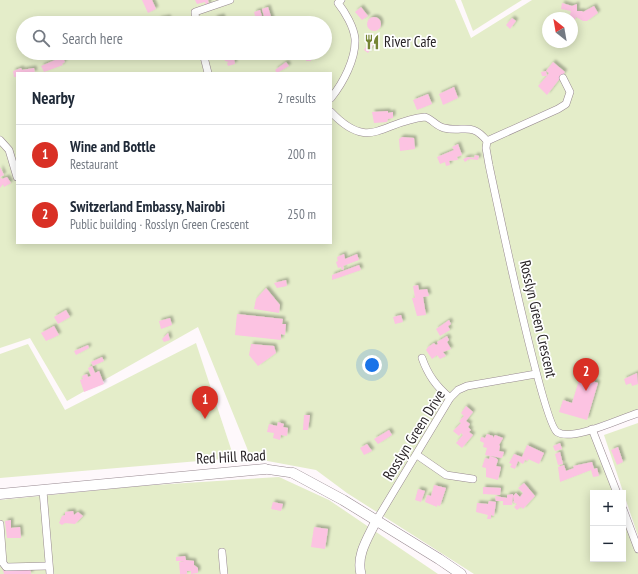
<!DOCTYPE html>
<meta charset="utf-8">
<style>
body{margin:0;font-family:"PT Sans Narrow",sans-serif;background:#f2f2f3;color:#1f2937}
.controls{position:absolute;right:12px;bottom:12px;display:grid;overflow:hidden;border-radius:0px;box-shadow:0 2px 10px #0003}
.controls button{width:36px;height:36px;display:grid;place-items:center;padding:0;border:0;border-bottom:1px solid #e0e1e3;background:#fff;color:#1f2937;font:20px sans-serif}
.compass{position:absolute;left:542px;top:12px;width:36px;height:36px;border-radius:50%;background:#fff;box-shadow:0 2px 10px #0003;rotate:329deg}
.you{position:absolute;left:372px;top:365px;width:14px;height:14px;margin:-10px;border:3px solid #fff;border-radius:50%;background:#1a73e8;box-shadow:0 0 0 6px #1a73e833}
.badge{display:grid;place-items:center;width:26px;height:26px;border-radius:50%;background:#d93025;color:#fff;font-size:13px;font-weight:700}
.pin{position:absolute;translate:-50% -33px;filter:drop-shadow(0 1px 2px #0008)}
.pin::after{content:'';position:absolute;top:21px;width:14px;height:12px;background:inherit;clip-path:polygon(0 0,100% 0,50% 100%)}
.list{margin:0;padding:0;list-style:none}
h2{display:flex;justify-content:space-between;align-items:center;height:52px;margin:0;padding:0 16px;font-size:17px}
h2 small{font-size:13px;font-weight:400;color:#747a83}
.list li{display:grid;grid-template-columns:26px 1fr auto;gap:12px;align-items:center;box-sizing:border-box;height:60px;padding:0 16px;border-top:1px solid #e0e1e3}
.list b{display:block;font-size:15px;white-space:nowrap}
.list p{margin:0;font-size:13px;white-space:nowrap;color:#747a83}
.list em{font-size:13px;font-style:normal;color:#747a83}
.icon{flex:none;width:22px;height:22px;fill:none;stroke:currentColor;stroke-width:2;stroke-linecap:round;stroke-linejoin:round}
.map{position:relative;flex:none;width:638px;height:574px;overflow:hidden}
.search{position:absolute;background:#fff;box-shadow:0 2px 10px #0003;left:16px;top:16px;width:316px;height:44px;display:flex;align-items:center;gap:10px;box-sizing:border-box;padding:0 14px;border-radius:22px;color:#747a83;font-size:15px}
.panel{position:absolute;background:#fff;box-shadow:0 2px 10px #0003;left:16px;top:72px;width:316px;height:172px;border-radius:0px}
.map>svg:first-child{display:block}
</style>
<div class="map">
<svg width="638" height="574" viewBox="0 0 638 574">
<defs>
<filter id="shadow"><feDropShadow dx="2.5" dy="-2.5" stdDeviation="1" flood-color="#0004"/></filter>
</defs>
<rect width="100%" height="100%" fill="#fef8fb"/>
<g fill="#e4edc9" fill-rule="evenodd">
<path d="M0,0h455l16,38 61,-38h106v410l-44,15 25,68h-26v66h30v-55l15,46v24h-164l-127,-81 -31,-23 -65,-12 -53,-131 -131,74 -37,-63 -30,10zM548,18h24v24h-24zM23,23h302v30h-302zM17,73h314v170h-314z"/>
<path d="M461,0h61l-49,31z"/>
<path d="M196,343l38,115 -234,20v-124l28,-10 37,66z"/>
<path d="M638,423v113l-34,-101z"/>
<path d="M279,477l50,23 109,74h-438v-74l139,-14z"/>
</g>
<g fill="#fcc3e2" filter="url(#shadow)">
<path d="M142,0h10l4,9 -8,4z"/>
<path d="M195,0h13l1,5 -3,1 -1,-4 -8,2z"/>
<path d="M562,3l10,3 5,-2v7h5l1,1 11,-6 4,7 -11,8h-4l-7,-4 -1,3 -6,-2 2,-7 -10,-2z"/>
<path d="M268,7l5,16h-7l-4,-14z"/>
<path d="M361,7l7,9 -6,4 -7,-8z"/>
<path d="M260,10l4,13h-7l-3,-11z"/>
<path d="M222,16l2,7h-8l-2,-5z"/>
<circle cx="374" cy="24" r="7"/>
<path d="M168,17l2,6h-11l-1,-4z"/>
<path d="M512,18l4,3 -6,8 -4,-4z"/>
<path d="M369,42l4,3 -5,8 -4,-3z"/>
<path d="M80,53h22l-1,6 -13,-2v3l-6,-1v-3l-3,-1z"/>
<path d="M225,53h8l2,11 -7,2 -1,-3 2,-1 -4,-1 -1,-2 3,-1v-1h-3z"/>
<rect x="306" y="53" width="5" height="8"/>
<path d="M58,55l2,3 2,-2 3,6 -3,2 1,1 -19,7 -3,-6 14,-6 -1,-3z"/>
<path d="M286,62l3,4 -12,7 -2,-3z"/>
<path d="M553,62l12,10 -18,23 -9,-9 9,-10h-5l-1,-4 5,-1 1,5 2,-3 -3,-2z"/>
<path d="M21,68l1,2 12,-2 1,5h-18v4h-3l-1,-6z"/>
<path d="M454,87l4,11 -15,7 -4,-11z"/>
<path d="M428,94l4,10 -15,6 -4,-10z"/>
<path d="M388,111v2l5,-1v6l-5,1 -1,3 -13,1 -2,-11z"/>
<path d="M402,137l12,1 1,11 -15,2 -1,-12z"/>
<path d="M458,144l4,11 -5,2 1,3 -9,1 1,4 -4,1 -1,-4 -5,2 -3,-7 17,-7 -2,-3z"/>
<path d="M475,155l4,1 -1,4 -9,-1 -4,3 -2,-3 5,-2 6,1z"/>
<path d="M0,167l4,8 -4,2 2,2 5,-2 4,6 -7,4 -1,-3 -3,4z"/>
<path d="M344,254l1,5 12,-5 2,6 -16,6 1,3 -2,1 -1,-3 -3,1 -2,-6 2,-1 -1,-4z"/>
<path d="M359,265l2,5 -29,10v-5z"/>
<path d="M286,280l1,6 -10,2 -3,-5z"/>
<path d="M418,285l1,5 8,-1 2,7 -6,1 3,18 -9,1 -5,-18h3l-2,-12z"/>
<path d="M266,288l14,17 -1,8 -25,-4 2,-10z"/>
<path d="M66,310l4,7 -12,7 -4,-7z"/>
<path d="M237,314l46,5 -1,5h4l-1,11 -4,-1v6l-46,-5z"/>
<path d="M401,315l2,7 -8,2 -2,-7z"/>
<path d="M170,318l2,7 -11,4 -2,-8z"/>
<path d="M449,320l2,4 -3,2 2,4 -10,6 -4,-7z"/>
<path d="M54,326l5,9 -13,6 -5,-8z"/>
<path d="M168,333l2,7 -6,2 -2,-3z"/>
<path d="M447,336l2,4 -2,2 4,7 -8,3 3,4 -6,3 -3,-4 -5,4 -6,-9 2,-3 6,-4 2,2 2,-1 -1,-2z"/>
<path d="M251,344l23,2 2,7 -18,13 -9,-11z"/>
<path d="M88,345l1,3 -13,7 -2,-4z"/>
<path d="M102,357l2,4 -11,5 -2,-4z"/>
<path d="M92,366l3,7 4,-2 5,13 -20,8 -4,-12 3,-1 -1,-3 5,-2 1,3 3,-1 -3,-8z"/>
<path d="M637,373l1,11 -6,2 -1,-3 -5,2 -2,-6z"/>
<path d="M580,377l18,6 -11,37 -28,-8 4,-12 9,3z"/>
<path d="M466,406l7,6 -7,9 4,3 -2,3 3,3 -2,2 4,3 -11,13 -6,-5 7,-8 -2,-2 -2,3 -6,-5 8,-8 -2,-2 5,-5 -3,-3z"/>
<path d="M304,415h6l-2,15h-5z"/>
<path d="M278,422l6,2 -1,3 5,1 -1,8 -6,-1 -1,5 -7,-2 1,-5 -7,-1 2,-8 8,2z"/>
<path d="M389,430l3,5 -14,9 -4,-5z"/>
<path d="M487,434l6,2v2l2,-3 8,3 -4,7 1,1 -1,5 5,1 -2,6 -17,-3 2,-7 -4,-1 1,-4 -4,-2 1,-4 4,1z"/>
<path d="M560,443l2,6 -7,2 -2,-5z"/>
<path d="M367,444l5,7 -8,4 -4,-7z"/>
<path d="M527,445l17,8 -5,11 -11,-5v2l-3,-1 -2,4 -5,-3 -3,8 -5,-2 2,-3 -3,-1 5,-9 8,3z"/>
<path d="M618,447l5,15 -6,3 -6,-15z"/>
<path d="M560,452l3,12 -5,1 -3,-11z"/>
<path d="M490,456l6,2 2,2 -2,6 5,1 -3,13 -12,-3v-9l-4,-1 3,-9 4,1z"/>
<path d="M592,462l2,7 3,-1 2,8 -6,1 -2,-7 -31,12 -2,-15 6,-2 2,6 8,-3 -1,-2z"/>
<path d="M524,483l11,13 -12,13 -2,-2 -4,3 -3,-3 3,-3 -4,-2 1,-1 -1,-5 -1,9h-9v-4h-7l-1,-5 12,2v-3l6,-1v2l3,-3 4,4 3,-4 -5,-5z"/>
<path d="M434,485l12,3 -6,18 -3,-1v2l-12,-5 2,-7 4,1z"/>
<path d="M483,487l18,1 -1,7 -17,-1z"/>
<path d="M418,489l7,2 -4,11 -6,-2z"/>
<path d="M489,501l7,1 -2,14 -3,-1v4h-4l1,-4 -12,-3 1,-9 11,1z"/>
<path d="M273,502l10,2 -2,7 -10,-2z"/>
<path d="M73,511l1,4 4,-3 5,4 -8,8 -10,-1 -3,2 -3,-2 3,-7 3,-1v-3z"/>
<path d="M11,520v8l9,-1 1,11h-14l-2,-17z"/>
<path d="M314,527l14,2 -3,20 -14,-2z"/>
<path d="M185,556l1,4 8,1v4l4,3v5l-7,1v-3h-4v3h-7l-1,-12 5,-1h-8v-4z"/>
<path d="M30,568l1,6h-27l-1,-4z"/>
</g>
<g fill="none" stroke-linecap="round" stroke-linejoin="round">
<defs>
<g id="minor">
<path d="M196,23l-1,-11 35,-12"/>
<path d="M203,53l5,20"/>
<path d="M331,98c12,-15 25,-39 24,-59 -1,-12 -10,-27 -17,-36l3,-3"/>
<path d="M331,112c39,41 51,9 94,5 7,2 11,9 19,11 19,5 27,-7 43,13l-1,7 3,17c7,33 54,258 68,267 15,10 64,-14 81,-19"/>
<path d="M0,140l9,10 8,27"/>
<path d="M487,141l71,-32 8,-5 4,-12 -7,-14"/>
<path d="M422,358c6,17 14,28 28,40"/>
<path d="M592,429l25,64"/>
<path d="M417,455l29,20 27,4"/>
<path d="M43,491l7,83"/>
<path d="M623,509l15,40"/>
<path d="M376,521l74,-123 8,-8 9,-4 69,-12"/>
<path d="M0,524l3,39 3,4 42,-1"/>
<path d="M222,552l2,22"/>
</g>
<g id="tertiary">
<path d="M265,469l28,4"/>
<path d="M361,574c-5,-19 7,-36 15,-53"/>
</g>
<g id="secondary">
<path d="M293,473l50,27 96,59 22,15"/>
<path d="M0,494l265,-25"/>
</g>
</defs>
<use href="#minor" stroke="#978990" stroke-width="8"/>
<use href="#tertiary" stroke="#978990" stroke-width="10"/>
<use href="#secondary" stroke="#978990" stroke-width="11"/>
<use href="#minor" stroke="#fff" stroke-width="7"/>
<use href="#tertiary" stroke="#fff" stroke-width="9"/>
<use href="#secondary" stroke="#fff" stroke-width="10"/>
</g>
<defs>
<symbol id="restaurant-bare" viewBox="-9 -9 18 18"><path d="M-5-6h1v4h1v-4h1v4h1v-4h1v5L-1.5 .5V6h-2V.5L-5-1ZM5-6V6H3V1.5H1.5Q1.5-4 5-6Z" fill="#758534" stroke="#fff" stroke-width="2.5" paint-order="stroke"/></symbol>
</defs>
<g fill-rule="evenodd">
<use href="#restaurant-bare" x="361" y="31" width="22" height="22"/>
</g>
<g text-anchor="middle" stroke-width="3.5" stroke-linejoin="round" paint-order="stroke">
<g font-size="15" fill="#282326" stroke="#fff" text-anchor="start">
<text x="384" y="47">River Cafe</text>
</g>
<g font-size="15" fill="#282326" stroke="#fff">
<text transform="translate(538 319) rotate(77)" y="5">Rosslyn Green Crescent</text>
<text transform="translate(414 435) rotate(-58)" y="5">Rosslyn Green Drive</text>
<text transform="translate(231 457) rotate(-3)" y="5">Red Hill Road</text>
</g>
</g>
</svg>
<div class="controls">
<button>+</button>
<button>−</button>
</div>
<svg class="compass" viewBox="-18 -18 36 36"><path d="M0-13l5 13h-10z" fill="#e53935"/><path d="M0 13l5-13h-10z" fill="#747a83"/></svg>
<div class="you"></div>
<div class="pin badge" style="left:205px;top:419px">1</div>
<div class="pin badge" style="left:586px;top:391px">2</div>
<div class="search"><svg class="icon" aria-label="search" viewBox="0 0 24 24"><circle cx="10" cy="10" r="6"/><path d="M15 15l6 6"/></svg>Search here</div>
<section class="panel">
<h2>Nearby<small>2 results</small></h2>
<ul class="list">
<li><span class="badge">1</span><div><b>Wine and Bottle</b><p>Restaurant</p></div><em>200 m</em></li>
<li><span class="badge">2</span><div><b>Switzerland Embassy, Nairobi</b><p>Public building · Rosslyn Green Crescent</p></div><em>250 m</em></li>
</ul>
</section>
</div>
